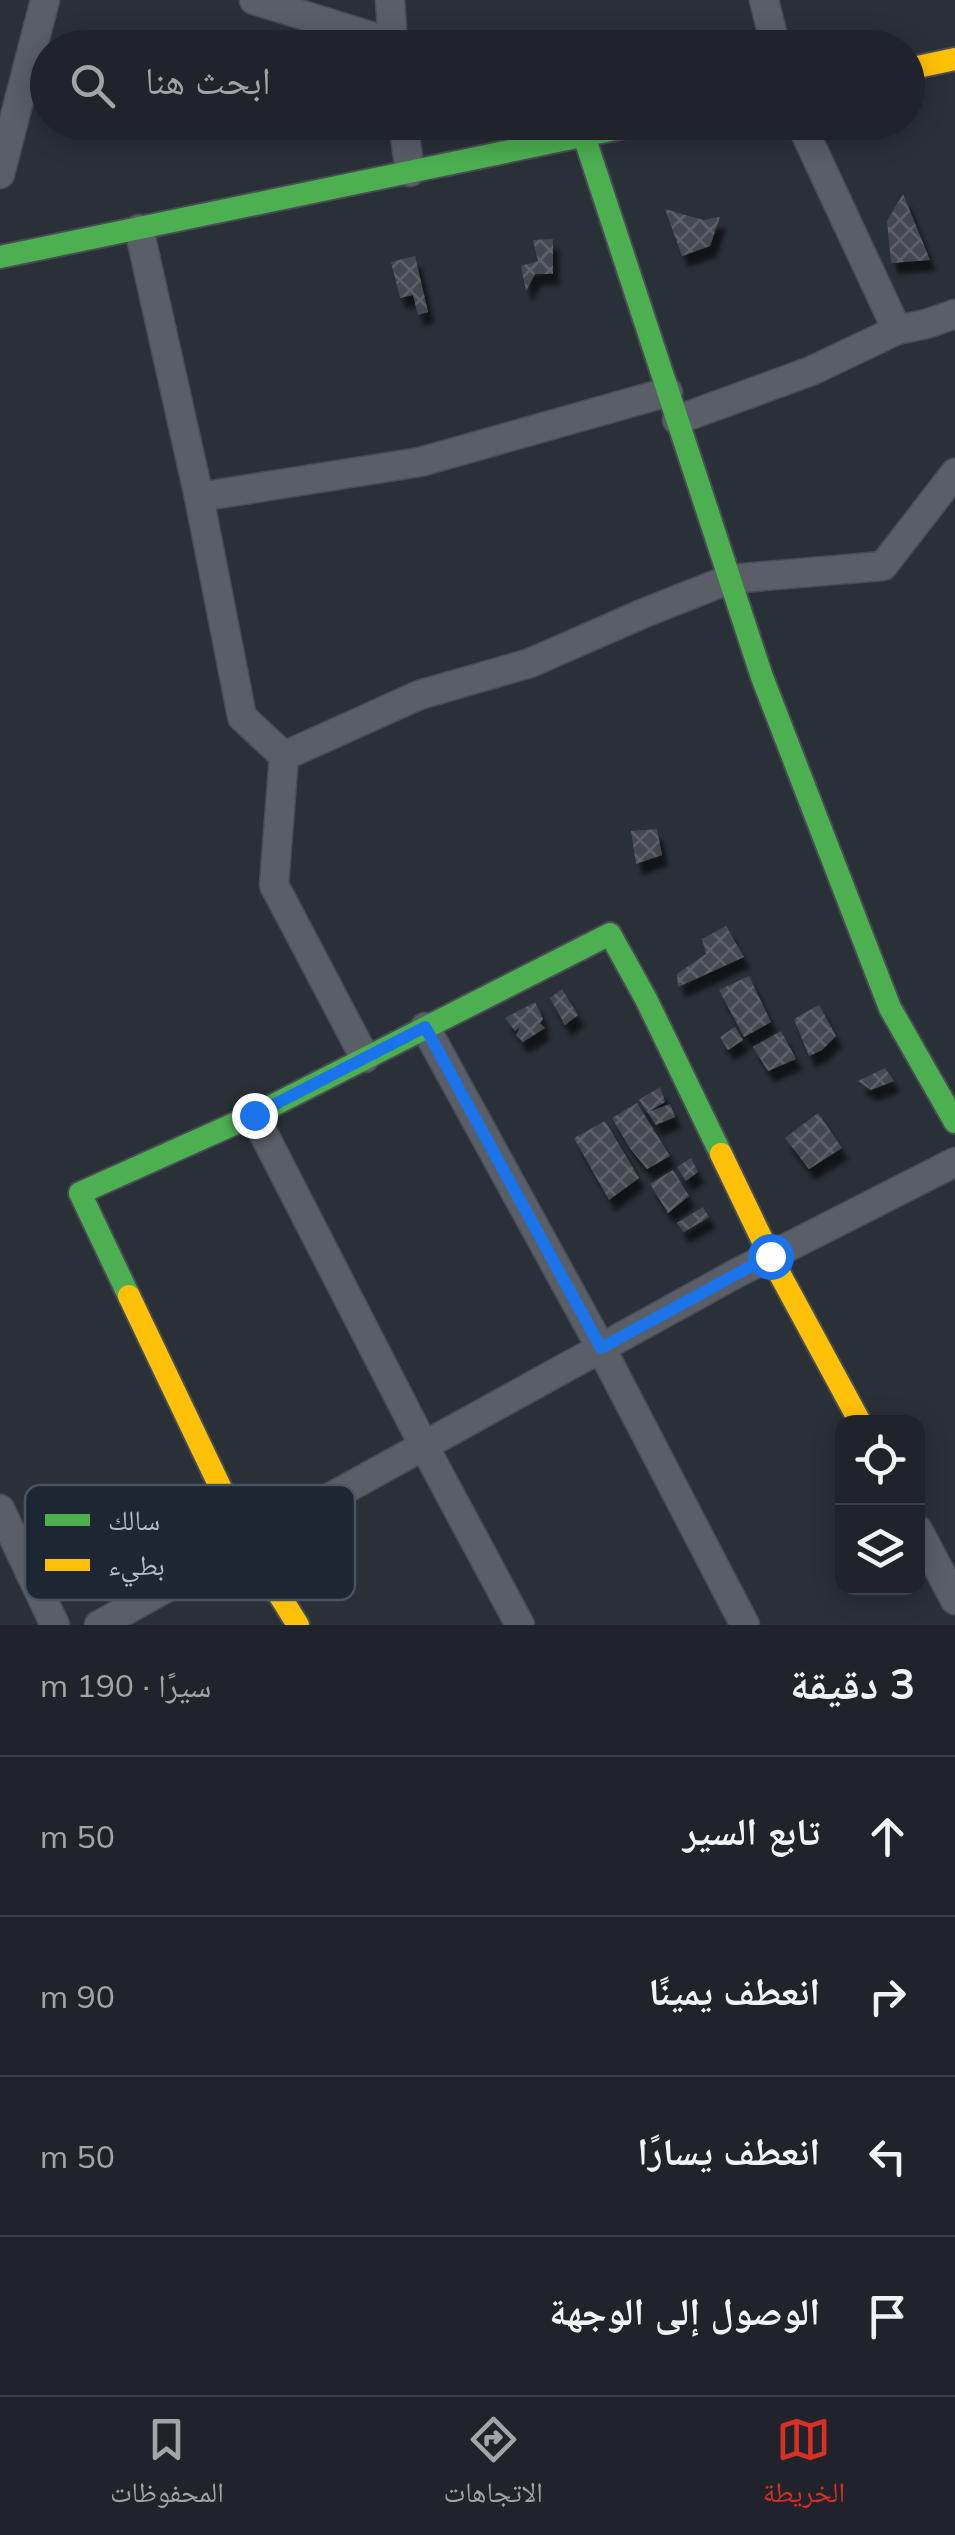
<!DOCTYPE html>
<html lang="ar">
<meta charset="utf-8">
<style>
body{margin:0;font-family:Mulish,"Noto Naskh Arabic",sans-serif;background:#282c32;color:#f1f3f6;direction:rtl}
.controls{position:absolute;right:30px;bottom:30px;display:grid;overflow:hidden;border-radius:20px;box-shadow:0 5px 25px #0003}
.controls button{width:90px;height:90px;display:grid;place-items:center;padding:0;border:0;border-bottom:2px solid #3d4147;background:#20242a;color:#f1f3f6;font:50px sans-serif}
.stop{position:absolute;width:30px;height:30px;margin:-22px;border:8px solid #1a73e8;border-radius:50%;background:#fff}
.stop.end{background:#1a73e8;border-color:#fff;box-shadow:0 2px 10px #0008}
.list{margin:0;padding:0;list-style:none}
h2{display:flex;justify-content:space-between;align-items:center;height:130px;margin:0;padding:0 40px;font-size:42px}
h2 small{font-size:32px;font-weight:400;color:#a2a4a8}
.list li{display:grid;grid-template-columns:65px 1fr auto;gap:30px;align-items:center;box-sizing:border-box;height:160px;padding:0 40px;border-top:2px solid #3d4147}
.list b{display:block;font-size:38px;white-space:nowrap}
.list em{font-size:32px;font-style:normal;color:#a2a4a8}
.icon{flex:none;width:55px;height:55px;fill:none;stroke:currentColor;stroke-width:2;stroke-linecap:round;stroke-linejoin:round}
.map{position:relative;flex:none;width:955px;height:1625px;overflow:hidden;direction:ltr}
.search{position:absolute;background:#20242a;box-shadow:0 5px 25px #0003;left:30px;right:30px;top:30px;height:110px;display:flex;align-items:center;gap:25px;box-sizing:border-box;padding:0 35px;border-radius:55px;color:#a2a4a8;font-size:38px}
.sheet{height:770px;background:#20242a}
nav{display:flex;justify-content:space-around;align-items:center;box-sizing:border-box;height:140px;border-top:2px solid #3d4147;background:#20242a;font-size:28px;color:#a2a4a8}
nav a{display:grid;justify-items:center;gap:5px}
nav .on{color:#d93025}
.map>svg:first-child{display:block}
</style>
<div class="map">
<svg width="955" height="1625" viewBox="0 0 955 1625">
<defs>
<pattern id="building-cross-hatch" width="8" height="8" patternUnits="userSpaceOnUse" patternTransform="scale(2.5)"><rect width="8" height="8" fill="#444950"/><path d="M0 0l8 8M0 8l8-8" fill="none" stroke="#5d6168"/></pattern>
<filter id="shadow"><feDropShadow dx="6" dy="11" stdDeviation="2.5" flood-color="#0009"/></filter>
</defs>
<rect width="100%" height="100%" fill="#2a3038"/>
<g fill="url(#building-cross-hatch)" filter="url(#shadow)">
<path d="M903,194l27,66 -39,3 -4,-42z"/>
<path d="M665,209l38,11 17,-3 -10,29 -28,10z"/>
<path d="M553,239v35h-18l-9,17 -5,-25 17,-5 -5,-21z"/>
<path d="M415,256l13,56 -10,3 -5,-20 -13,3 -9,-36z"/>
<path d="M657,829l5,26 -26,9 -5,-33z"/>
<path d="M726,926l18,31 -66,30 -1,-13 29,-20 -4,-15z"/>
<path d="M749,976l22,46 -27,15 -25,-47z"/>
<path d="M562,989l16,26 -13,10 -15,-27z"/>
<path d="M535,1002l8,17 -3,4 5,5 -22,14 -7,-7 4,-8 -5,4 -10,-13z"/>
<path d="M819,1005l17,31 -14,14 -13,6 -15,-37z"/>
<path d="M735,1027l8,13 -15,10 -8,-13z"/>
<path d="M781,1031l15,28 -28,12 -15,-24z"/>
<path d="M885,1068l9,13 -23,9 -13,-9z"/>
<path d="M660,1087l5,15 -17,10 22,-8 5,13 -19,8 -17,-25z"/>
<path d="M637,1103l33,53 -23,13 -18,-22 -17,-29z"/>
<path d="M818,1113l24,35 -33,21 -24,-31z"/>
<path d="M605,1121l34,57 -30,22 -35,-62z"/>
<path d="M691,1158l7,14 -12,9 -9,-14z"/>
<path d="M673,1170l16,26 -21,17 -18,-29z"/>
<path d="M703,1207l6,10 -25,15 -7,-9z"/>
</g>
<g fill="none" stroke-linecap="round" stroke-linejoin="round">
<defs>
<g id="street">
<path d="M254,0l139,43v5"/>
<path d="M390,0l3,43"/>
<path d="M764,0l12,48"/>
<path d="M403,122l7,50"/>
<path d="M800,122l97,208 29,-6 29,-10"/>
<path d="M0,174l45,-174"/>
<path d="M139,229l60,268 43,220 42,39 -10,129 91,173"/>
<path d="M677,420l134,-49 86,-41"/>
<path d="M199,497l221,-35 248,-70"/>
<path d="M284,756l135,-61 111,-32 114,-50 86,-34 153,-13 72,-93"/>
<path d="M425,1027l176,321 144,277"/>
<path d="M254,1115l170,331 96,179"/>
<path d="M0,1509l55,116"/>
<path d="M918,1530l37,70"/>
<path d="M99,1625l638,-352 218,-111"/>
</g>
<g id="fast">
<path d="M584,136l178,541 128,331 65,114"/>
<path d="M0,257l649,-135"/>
<path d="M129,1296l-49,-103 174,-78 356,-181 36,65 75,155"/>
</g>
<g id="slow">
<path d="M908,69l47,-10"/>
<path d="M721,1154l49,102 90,166"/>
<path d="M129,1296l118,247 51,82"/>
</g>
</defs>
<use href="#street" stroke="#484c53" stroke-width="31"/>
<use href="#fast" stroke="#484c53" stroke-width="26"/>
<use href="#slow" stroke="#484c53" stroke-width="26"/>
<use href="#street" stroke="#5a5e66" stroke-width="28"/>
<use href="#fast" stroke="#4caf50" stroke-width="22"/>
<use href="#slow" stroke="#ffc107" stroke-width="22"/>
</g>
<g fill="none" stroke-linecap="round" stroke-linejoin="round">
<path stroke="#1a73e8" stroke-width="12" d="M254,1115l171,-88 176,321 169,-92"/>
</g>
<rect x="25" y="1485" width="330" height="115" rx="15" fill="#1d2633" stroke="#4a5360" stroke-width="2.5"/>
<rect x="45" y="1514" width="45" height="12" fill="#4caf50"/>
<rect x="45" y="1559" width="45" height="12" fill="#ffc107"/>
<g font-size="28" fill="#b4bcc9">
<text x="108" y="1530">سالك</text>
<text x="108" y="1575">بطيء</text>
</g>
</svg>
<div class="controls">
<button><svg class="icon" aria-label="locate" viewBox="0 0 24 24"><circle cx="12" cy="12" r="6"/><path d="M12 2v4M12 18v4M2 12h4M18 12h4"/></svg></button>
<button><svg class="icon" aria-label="layers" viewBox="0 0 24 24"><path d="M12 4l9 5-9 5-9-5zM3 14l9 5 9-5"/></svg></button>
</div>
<div class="stop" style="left:770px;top:1256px"></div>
<div class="stop end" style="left:254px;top:1115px"></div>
<div class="search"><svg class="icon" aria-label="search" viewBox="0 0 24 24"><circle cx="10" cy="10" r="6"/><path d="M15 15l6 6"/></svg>ابحث هنا</div>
</div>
<section class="sheet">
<h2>3 دقيقة<small>سيرًا · 190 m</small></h2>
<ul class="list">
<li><svg class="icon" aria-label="ahead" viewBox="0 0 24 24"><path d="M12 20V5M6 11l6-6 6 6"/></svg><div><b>تابع السير</b></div><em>50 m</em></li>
<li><svg class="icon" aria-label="right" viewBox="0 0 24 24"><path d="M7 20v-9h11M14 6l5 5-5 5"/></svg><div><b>انعطف يمينًا</b></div><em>90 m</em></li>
<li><svg class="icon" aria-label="left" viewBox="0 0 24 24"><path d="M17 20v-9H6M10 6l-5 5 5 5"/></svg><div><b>انعطف يسارًا</b></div><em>50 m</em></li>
<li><svg class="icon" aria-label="arrive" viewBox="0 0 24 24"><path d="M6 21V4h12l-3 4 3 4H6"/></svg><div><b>الوصول إلى الوجهة</b></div></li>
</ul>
</section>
<nav>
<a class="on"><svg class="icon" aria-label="map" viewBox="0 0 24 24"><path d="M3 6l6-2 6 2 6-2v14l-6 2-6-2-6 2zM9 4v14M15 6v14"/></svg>الخريطة</a>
<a><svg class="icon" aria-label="directions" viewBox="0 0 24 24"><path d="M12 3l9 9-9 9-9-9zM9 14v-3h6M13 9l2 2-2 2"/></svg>الاتجاهات</a>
<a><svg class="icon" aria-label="saved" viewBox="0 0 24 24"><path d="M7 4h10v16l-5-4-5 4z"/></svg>المحفوظات</a>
</nav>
